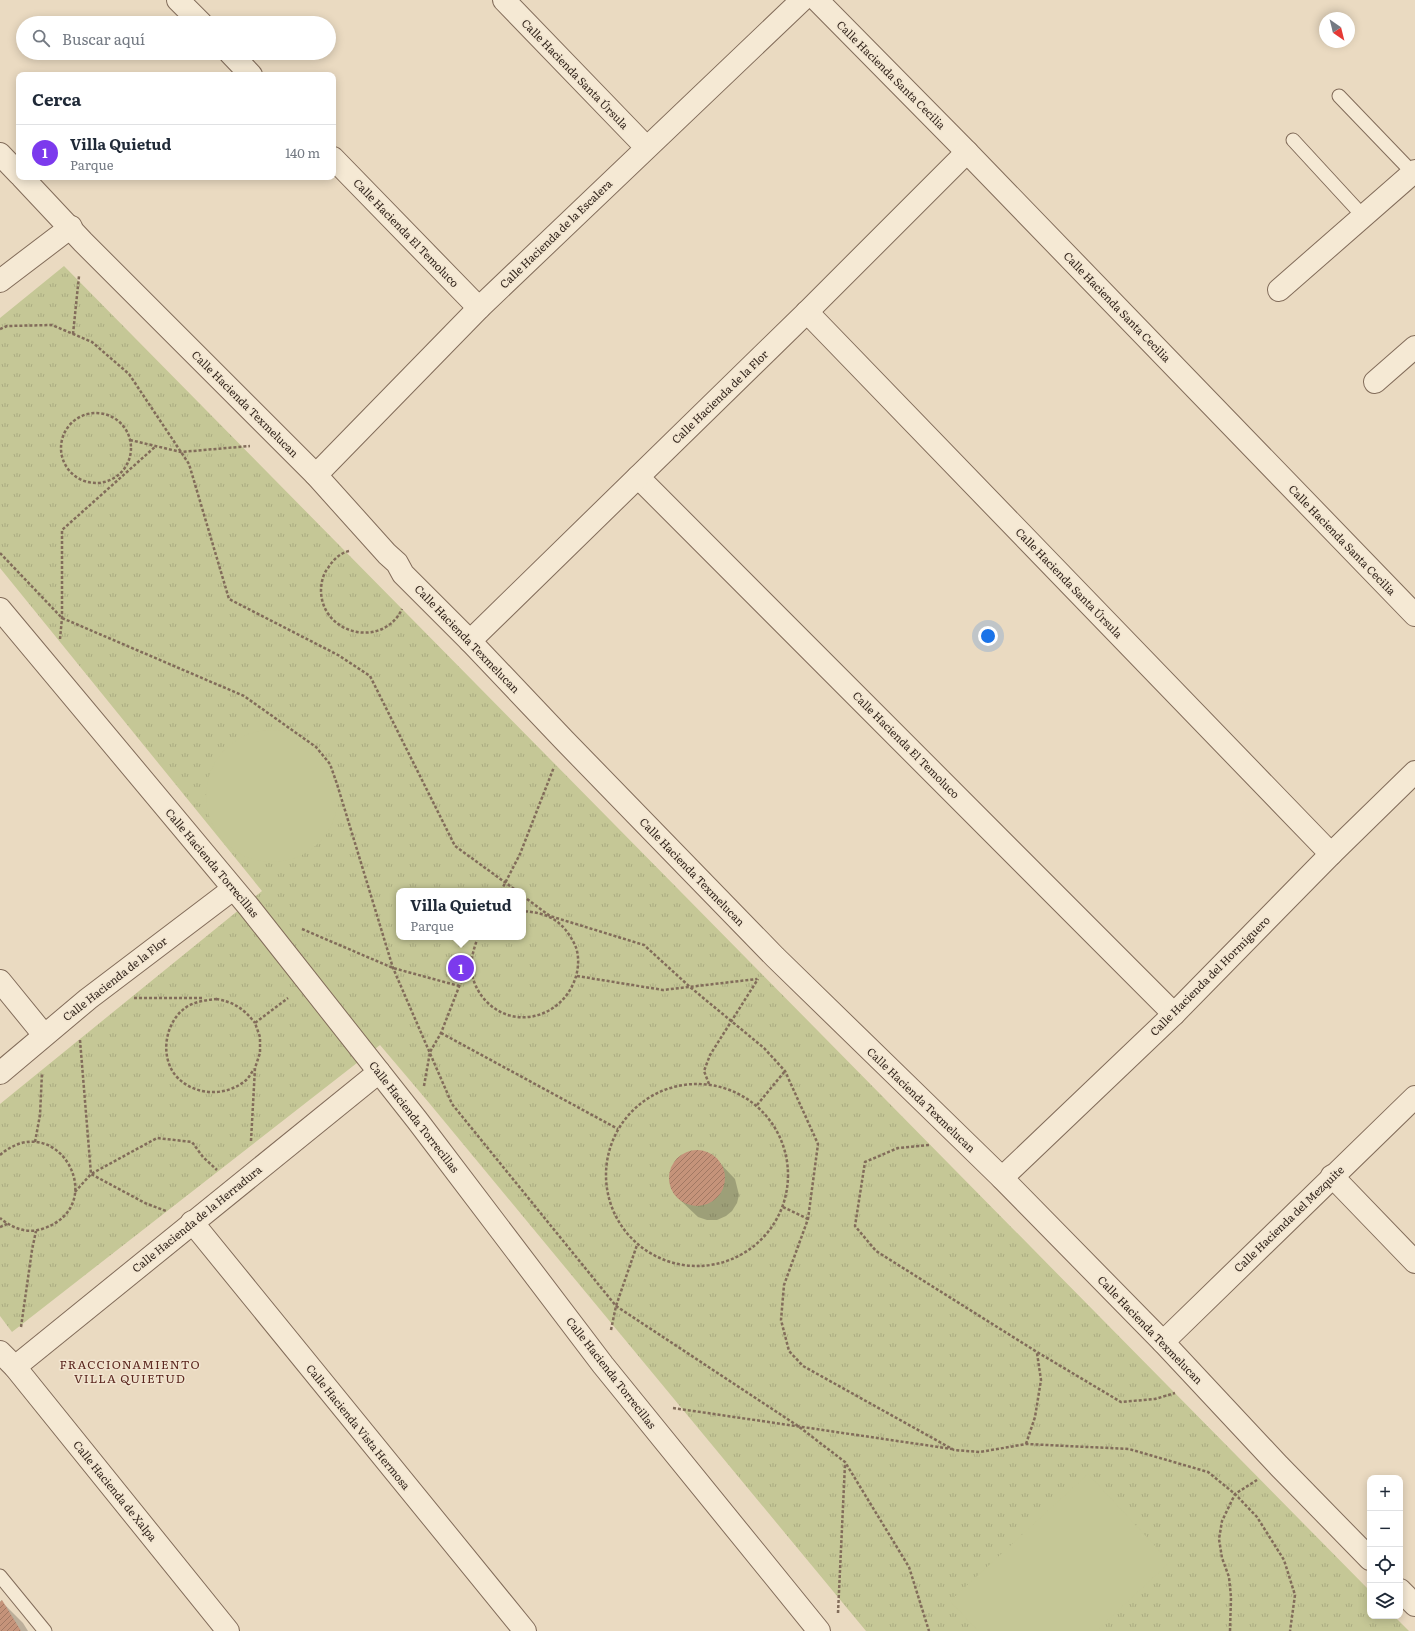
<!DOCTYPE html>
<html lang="es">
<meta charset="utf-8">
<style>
body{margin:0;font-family:Literata,serif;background:#f2f2f3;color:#1f2937}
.controls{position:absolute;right:12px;bottom:12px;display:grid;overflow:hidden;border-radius:8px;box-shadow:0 2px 10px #0003}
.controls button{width:36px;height:36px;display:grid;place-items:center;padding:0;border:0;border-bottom:1px solid #e0e1e3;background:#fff;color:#1f2937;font:20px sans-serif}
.compass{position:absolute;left:1319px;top:12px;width:36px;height:36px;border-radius:50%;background:#fff;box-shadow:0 2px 10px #0003;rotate:145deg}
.you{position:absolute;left:988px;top:636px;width:14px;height:14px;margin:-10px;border:3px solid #fff;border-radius:50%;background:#1a73e8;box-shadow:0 0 0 6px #1a73e833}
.badge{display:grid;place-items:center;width:26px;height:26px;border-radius:50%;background:#7c3aed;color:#fff;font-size:13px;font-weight:700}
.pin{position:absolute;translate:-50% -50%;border:2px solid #fff;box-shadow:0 1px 4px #0006}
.popup{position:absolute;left:396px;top:888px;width:130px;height:52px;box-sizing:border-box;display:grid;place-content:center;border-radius:8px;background:#fff;filter:drop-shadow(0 1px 3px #0005);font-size:13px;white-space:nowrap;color:#747a83}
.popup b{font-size:15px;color:#1f2937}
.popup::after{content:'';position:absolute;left:50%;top:100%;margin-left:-8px;border:8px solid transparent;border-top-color:#fff}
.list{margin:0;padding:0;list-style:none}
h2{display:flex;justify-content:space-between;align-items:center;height:52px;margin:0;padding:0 16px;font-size:17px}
h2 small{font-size:13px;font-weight:400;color:#747a83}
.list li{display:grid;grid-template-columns:26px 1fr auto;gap:12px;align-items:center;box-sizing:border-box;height:56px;padding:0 16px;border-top:1px solid #e0e1e3}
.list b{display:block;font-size:15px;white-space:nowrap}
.list p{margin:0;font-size:13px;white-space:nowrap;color:#747a83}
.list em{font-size:13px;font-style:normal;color:#747a83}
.icon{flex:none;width:22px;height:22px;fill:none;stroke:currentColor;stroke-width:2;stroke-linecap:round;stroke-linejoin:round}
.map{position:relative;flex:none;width:1415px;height:1631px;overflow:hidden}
.search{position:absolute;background:#fff;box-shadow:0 2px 10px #0003;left:16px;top:16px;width:320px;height:44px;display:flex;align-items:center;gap:10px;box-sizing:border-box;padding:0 14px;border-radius:22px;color:#747a83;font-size:15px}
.panel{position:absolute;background:#fff;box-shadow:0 2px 10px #0003;left:16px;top:72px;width:320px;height:108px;border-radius:8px}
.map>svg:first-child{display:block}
</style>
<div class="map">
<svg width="1415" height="1631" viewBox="0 0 1415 1631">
<defs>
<pattern id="park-tufts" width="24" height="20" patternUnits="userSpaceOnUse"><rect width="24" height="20" fill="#c5c796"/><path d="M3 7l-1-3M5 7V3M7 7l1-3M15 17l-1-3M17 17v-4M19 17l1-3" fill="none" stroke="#aaab81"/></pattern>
<pattern id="building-hatch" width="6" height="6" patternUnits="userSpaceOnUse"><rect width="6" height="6" fill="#c5937a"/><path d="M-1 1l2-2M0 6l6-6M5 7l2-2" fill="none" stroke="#a17863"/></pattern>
</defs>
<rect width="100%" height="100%" fill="#eadac1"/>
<path fill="url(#park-tufts)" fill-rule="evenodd" d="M64,266l1306,1325v25h24l15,15h-543l-436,-527 -50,-59 -368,287 -12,-16v-212l262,-213 -262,-323v-250zM399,891h124v46h-124z"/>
<g fill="#c5c796">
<circle cx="272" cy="796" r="66"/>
<path d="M1088,1474l82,88 -74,69h-118l-28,-30z"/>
</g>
<g fill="#0003">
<path d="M700,1151l7,2 8,5 20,21 4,16 -2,8 -5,8 -6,5 -9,4h-10l-9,-3 -22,-21 -5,-8 -2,-9 2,-9 5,-9 7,-6 8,-3z"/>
<path d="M2,1602l21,21 5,8h-28v-28z"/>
</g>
<g fill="url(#building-hatch)">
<circle cx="697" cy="1178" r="28"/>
<path d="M2,1600l19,31h-21v-29z"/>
</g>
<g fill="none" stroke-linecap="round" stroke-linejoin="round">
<defs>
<g id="service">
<path d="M1339,96l74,77"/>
<path d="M1293,140l70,76"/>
<path d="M0,1576l45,55"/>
</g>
<g id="minor">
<path d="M178,0l23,23"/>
<path d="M504,0l142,147"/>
<path d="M817,0l150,152 448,463"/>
<path d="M230,53l21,22"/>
<path d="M0,154l19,20"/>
<path d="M333,158l146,150"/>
<path d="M22,177l61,65 233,233 71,79 10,9 6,11 67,67 94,99 211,217 227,221 161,164 116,124 91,93"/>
<path d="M0,281l71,-54"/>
<path d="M1279,290l136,-119"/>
<path d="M807,312l524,542"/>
<path d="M1375,382l40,-35"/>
<path d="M316,475l163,-167 323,-308"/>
<path d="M638,477l536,537"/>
<path d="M0,609l249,298 168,213 186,245 216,266"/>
<path d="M470,641l337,-329 160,-160"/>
<path d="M0,981l44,54"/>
<path d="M0,1073l88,-74 145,-110"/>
<path d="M1332,1176l83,86"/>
<path d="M1002,1178l172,-164 157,-160 84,-82"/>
<path d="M192,1222l333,409"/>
<path d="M1163,1342l252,-245"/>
<path d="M0,1352l15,15 213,264"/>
<path d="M15,1367l364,-295"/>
<path d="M1400,1590l15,15"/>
</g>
</defs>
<use href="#service" stroke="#826c5a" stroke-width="15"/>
<use href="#minor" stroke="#826c5a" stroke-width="24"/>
<g stroke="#826c5a" stroke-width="2.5" stroke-dasharray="3 2" stroke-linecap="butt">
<path d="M0,329l7,-3 45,-1 40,17 37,32 60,90 40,135 109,56 32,21 85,170 62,45"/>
<path d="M73,334l6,-58"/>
<circle cx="96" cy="448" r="35"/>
<path d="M130,440l51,12 69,-6"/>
<path d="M349,551c-9,2 -16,9 -21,17 -5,6 -7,15 -7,23 1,44 62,58 81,18"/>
<path d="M0,553l62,65 182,78 72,51 14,17 7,20 56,184 59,136 164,202 182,120 47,36 64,105 20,64"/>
<path d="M60,639l2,-21v-88l94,-84"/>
<path d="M501,891l19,-37 34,-87"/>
<path d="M523,896l27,20 94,29 46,42 74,61 21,23 33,73 -10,75 -24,66 -3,35 8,31 14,15 151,84 26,2 46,-8 103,5 79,23 27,22 22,23 27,43 11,35 -5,36"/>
<path d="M302,929l91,39 66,18"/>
<path d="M478,937c-4,11 -7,21 -7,32 1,9 5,19 10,26 26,36 77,26 93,-13 5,-12 6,-28 0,-39 -12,-23 -26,-30 -51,-32"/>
<path d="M577,976l86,14 94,-11"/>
<path d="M134,998h69"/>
<path d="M216,999c18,3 28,10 39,24"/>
<path d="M217,999c-10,1 -20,2 -29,7 -23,14 -29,50 -12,70 18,20 49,21 69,5 4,-3 6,-8 9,-12"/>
<path d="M441,1033l177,96"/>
<path d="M80,1040l11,134 54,29 21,8"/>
<circle cx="697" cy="1175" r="91"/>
<path d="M709,1084l-5,-13 6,-16 48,-76"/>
<path d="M424,1086l6,-34 11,-19 30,-77"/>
<path d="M757,1105l28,-34"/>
<path d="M251,1141l4,-73 5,-15v-16l-5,-14 33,-25"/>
<path d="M35,1142l5,-27 2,-42"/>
<path d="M929,1145l-31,3 -33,14 -10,64 21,25 161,101 84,50 34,-3 20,-6"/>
<path d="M0,1155c57,-49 113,51 42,74 -15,5 -30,-1 -42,-11"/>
<path d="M75,1192l16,-18 66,-36 35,4 11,15 14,13"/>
<path d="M783,1207l25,12"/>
<path d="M0,1227l7,-3"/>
<path d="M21,1327l11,-77 4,-19"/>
<path d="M611,1330l5,-24 21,-61"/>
<path d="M673,1408l279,41"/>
<path d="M1026,1444l9,-27 6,-37 -4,-27"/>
<path d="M838,1613l7,-149"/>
<path d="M1230,1631l1,-34 -2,-20 -7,-19 -3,-19 3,-18 13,-27 22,-14"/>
</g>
<use href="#service" stroke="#f5e9d4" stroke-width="13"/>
<use href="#minor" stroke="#f5e9d4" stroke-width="22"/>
</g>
<g text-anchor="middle" stroke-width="3" stroke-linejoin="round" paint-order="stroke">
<g font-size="11" fill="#33261d" stroke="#f2e5d0">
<text transform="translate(575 74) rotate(46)" y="4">Calle Hacienda Santa Úrsula</text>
<text transform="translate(891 75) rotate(45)" y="4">Calle Hacienda Santa Cecilia</text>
<text transform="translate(406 233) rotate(46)" y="4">Calle Hacienda El Temoluco</text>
<text transform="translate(556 234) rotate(-44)" y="4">Calle Hacienda de la Escalera</text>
<text transform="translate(1117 307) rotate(46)" y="4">Calle Hacienda Santa Cecilia</text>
<text transform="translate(720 397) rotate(-44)" y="4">Calle Hacienda de la Flor</text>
<text transform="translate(245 404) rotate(45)" y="4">Calle Hacienda Texmelucan</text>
<text transform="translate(1342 540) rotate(46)" y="4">Calle Hacienda Santa Cecilia</text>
<text transform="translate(1069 583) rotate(46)" y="4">Calle Hacienda Santa Úrsula</text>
<text transform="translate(467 639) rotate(46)" y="4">Calle Hacienda Texmelucan</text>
<text transform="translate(906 745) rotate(45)" y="4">Calle Hacienda El Temoluco</text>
<text transform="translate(212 863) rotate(50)" y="4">Calle Hacienda Torrecillas</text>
<text transform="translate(692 872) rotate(46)" y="4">Calle Hacienda Texmelucan</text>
<text transform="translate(1210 976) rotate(-45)" y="4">Calle Hacienda del Hormiguero</text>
<text transform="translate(115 979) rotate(-38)" y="4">Calle Hacienda de la Flor</text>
<text transform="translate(921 1100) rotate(44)" y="4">Calle Hacienda Texmelucan</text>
<text transform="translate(414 1117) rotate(52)" y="4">Calle Hacienda Torrecillas</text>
<text transform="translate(197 1219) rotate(-39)" y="4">Calle Hacienda de la Herradura</text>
<text transform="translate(1289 1219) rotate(-44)" y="4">Calle Hacienda del Mezquite</text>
<text transform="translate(1150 1330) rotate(46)" y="4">Calle Hacienda Texmelucan</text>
<text transform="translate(611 1373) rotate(52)" y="4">Calle Hacienda Torrecillas</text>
<text transform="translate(358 1427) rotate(51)" y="4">Calle Hacienda Vista Hermosa</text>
<text transform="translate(115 1491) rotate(51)" y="4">Calle Hacienda de Xalpa</text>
</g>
<g font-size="12" letter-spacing="1" fill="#5c2820" stroke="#f2e5d0">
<text x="130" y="1369">FRACCIONAMIENTO<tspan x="130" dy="14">VILLA QUIETUD</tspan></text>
</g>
</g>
</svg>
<div class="controls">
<button>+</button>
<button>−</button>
<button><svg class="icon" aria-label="locate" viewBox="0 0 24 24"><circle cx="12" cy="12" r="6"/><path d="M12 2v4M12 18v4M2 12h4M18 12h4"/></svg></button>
<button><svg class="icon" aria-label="layers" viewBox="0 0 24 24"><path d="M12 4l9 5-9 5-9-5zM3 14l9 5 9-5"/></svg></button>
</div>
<svg class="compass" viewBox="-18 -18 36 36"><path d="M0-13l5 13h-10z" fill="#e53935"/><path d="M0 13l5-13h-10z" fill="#747a83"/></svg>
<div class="you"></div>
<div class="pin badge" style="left:461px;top:968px">1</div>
<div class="popup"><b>Villa Quietud</b>Parque</div>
<div class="search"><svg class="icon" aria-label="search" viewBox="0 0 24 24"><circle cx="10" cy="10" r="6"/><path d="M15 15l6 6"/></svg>Buscar aquí</div>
<section class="panel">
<h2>Cerca<small></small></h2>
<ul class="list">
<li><span class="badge">1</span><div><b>Villa Quietud</b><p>Parque</p></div><em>140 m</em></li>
</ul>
</section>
</div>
